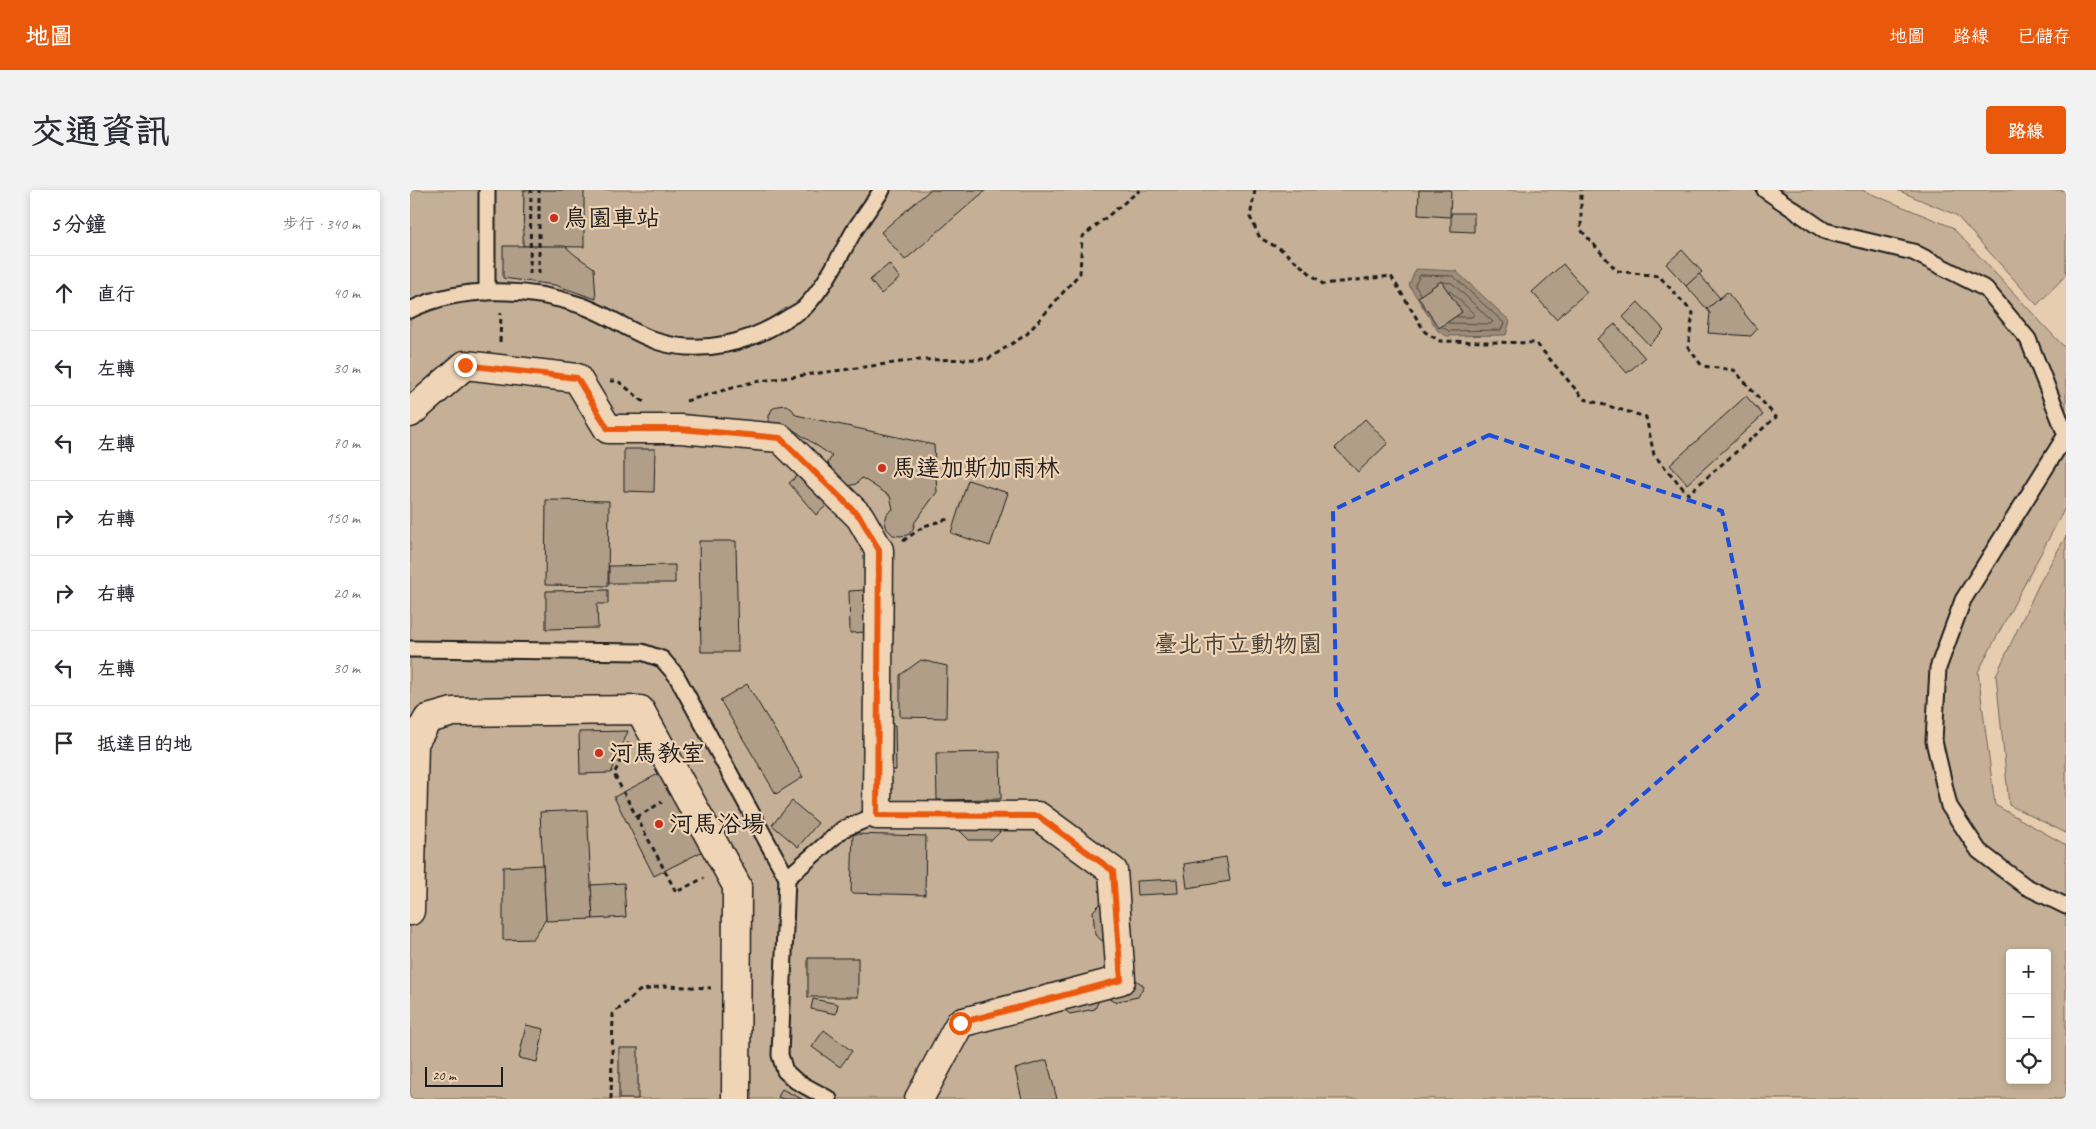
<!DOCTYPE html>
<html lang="zh-TW">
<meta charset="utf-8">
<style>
body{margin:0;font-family:Caveat,"LXGW WenKai TC",sans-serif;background:#f2f2f3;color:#2b2b33}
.controls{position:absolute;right:15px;bottom:15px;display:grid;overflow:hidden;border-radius:5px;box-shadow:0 2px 8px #0003}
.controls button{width:45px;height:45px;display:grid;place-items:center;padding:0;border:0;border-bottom:1px solid #e1e1e2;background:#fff;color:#2b2b33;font:25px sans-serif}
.scale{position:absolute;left:15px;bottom:12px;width:78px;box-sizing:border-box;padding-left:5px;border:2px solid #1c1c1c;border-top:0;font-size:14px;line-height:18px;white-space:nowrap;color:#1c1c1c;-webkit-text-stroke:4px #efd4b6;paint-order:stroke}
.stop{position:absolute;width:15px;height:15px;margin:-11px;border:4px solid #ea580c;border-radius:50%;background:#fff}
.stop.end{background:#ea580c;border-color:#fff;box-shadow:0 1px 5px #0008}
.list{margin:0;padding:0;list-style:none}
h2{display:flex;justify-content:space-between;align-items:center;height:65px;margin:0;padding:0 20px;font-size:21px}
h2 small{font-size:16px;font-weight:400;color:#7c7c81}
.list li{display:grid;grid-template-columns:32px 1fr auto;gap:15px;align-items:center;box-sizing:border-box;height:75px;padding:0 20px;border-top:1px solid #e1e1e2}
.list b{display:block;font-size:19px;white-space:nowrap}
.list em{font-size:16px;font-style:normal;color:#7c7c81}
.icon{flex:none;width:28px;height:28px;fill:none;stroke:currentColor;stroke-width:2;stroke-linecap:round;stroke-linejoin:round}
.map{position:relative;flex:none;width:1656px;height:909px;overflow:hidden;border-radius:5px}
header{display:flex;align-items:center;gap:30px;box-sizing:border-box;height:70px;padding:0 25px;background:#ea580c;color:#fff}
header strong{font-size:24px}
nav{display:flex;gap:28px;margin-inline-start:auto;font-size:18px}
.intro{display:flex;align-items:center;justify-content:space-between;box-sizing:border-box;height:120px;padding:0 30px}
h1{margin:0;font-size:35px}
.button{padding:12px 22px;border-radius:5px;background:#ea580c;color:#fff;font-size:18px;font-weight:700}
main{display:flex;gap:30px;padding:0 30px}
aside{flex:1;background:#fff;border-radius:5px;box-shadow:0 2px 8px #0003}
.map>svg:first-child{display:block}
</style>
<header>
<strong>地圖</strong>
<nav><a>地圖</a><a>路線</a><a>已儲存</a></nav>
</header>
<div class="intro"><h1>交通資訊</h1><a class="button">路線</a></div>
<main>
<aside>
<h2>5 分鐘<small>步行 · 340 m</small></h2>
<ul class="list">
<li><svg class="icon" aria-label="ahead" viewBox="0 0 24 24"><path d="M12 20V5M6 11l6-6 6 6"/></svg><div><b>直行</b></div><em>40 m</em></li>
<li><svg class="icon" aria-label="left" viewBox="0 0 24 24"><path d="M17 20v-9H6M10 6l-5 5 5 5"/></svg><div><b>左轉</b></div><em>30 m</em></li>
<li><svg class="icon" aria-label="left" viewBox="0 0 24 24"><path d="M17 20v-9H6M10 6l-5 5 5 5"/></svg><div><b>左轉</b></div><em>70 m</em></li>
<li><svg class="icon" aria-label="right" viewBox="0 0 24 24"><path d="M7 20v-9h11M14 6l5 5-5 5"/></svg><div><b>右轉</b></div><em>150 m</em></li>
<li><svg class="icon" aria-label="right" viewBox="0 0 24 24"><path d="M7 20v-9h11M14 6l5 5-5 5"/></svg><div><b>右轉</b></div><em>20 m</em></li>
<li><svg class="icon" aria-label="left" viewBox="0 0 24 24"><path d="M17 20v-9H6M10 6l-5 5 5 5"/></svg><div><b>左轉</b></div><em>30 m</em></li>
<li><svg class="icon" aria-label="arrive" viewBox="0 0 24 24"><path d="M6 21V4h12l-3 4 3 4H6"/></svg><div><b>抵達目的地</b></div></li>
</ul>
</aside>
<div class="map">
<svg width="1656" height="909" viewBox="0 0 1656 909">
<rect width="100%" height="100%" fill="#e7cdb0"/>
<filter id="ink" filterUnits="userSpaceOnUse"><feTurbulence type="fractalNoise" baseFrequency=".02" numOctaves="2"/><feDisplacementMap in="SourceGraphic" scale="10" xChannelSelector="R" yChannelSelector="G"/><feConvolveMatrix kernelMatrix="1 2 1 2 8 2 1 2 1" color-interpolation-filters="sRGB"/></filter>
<g filter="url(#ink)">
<g fill="#c5b097" stroke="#70665a" fill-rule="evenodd">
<path d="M0,0h1452l90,37 114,122v157l-88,166 17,133 71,40v254h-1656zM1600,763h37v127h-37z"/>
<path d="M1487,0h169v85l-29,30 -81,-90z"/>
<path d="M1656,346v297l-57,-28 -13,-130 43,-91z"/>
</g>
<path fill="#9c8c79" stroke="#695f54" d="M1006,79l40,2 54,50 -4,14 -59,1 -9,-5 -29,-46z"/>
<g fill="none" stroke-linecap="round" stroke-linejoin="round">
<g stroke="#4f4941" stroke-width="1">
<path d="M1033,92l9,1 41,39 -3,2 -42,-1"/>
<path d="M1039,100l25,24 -2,3h-15"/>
<path d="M1010,104l-5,-9 5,-10 33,1 51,47 -3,7 -52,1 -7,-4"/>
</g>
</g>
<g fill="#b19e89" stroke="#1c1c1c">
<path d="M114,0h60v57l-61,-1z"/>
<path d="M520,0h56l-81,70 -24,-28z"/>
<path d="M1009,0h32l-1,27 -32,-2z"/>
<path d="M1041,23h23v19l-23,-1z"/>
<path d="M93,56h62l10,9 19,13 2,31 -41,-14 -52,-7z"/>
<path d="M1272,60l20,22 -16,14 -20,-22z"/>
<path d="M479,74l11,14 -19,16 -11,-14z"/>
<path d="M1153,74l24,28 -31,27 -24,-27z"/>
<path d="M1289,84l21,24 -13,11 -21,-23z"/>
<path d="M1031,91l21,31 -23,16 -21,-31z"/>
<path d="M1317,102l30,37 -6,7 -43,-3 2,-20 -3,-4z"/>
<path d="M1228,112l26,28 -15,15 -26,-28z"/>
<path d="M1205,134l30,34 -18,15 -30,-34z"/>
<path d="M1336,206l17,19 -76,69 -17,-19z"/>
<path d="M376,215l6,4 4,6 138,30 3,47 -22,30 -2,7 -5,6 -8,1 -7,-1 -6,-6 -2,-7 2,-8 6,-5 -3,-13 -28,-18 -6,6 -8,2 -19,-14 -1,-9 4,-7 -40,-27 -6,4 -17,-10v-7l3,-7 6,-3z"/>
<path d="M955,229l23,24 -30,29 -23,-24z"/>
<path d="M214,259h31l-1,43 -30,-1z"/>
<path d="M391,283l27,31 -12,11 -27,-32z"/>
<path d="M558,290l40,13 -18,53 -39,-13z"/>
<path d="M136,310l63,1 -1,85 -63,-1z"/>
<path d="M289,351h37l2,111h-37z"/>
<path d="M265,375v18h-66v-17z"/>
<path d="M198,400v14h-11l1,24 -52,1v-38z"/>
<path d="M455,400l1,42 -16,1 -1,-42z"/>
<path d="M511,470l26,6 -1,52 -46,-1v-42z"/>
<path d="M337,494l56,93 -27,17 -56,-94z"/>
<path d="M472,535h13l1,45h-14z"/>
<path d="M218,541l-17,42 -31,1 -1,-42z"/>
<path d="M590,562l1,47 -64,1 -1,-47z"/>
<path d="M254,581l41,79 -51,26 -40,-79z"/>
<path d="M382,611l26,22 -20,24 -26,-22z"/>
<path d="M177,620l6,109 -47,2 -6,-109z"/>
<path d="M560,632l23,1 7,9 -8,8h-23l-9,-9z"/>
<path d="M443,644l73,2 -1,59 -74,-2z"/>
<path d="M816,667l4,24 -43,7 -3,-24z"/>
<path d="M133,675l3,54 -13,20 -30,1v-73z"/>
<path d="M767,689l1,14 -41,2 -1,-14z"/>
<path d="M214,693l2,34 -33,2 -2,-34z"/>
<path d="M692,712l3,41 -10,-8 -2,-24z"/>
<rect x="398" y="768" width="50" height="39"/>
<path d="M725,789l9,7 -6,11 -24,5 -11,-7z"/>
<path d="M690,808l-5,11 -25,5 -10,-7z"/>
<path d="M403,809l25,5 -2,10 -25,-5z"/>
<path d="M116,835l18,4 -7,33 -18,-4z"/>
<path d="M414,840l28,21 -12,16 -28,-20z"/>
<rect x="209" y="858" width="19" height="51"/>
<path d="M637,870l10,39h-35l-7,-30z"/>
<path d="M372,899l20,10h-19l-5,-2z"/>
</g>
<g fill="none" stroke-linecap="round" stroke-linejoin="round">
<defs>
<g id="lane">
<path d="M77,0v102"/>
<path d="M1355,0l60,41 88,21 73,37 42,50 38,96"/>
<path d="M0,120c50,-25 119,-22 170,-5 28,9 51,28 79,37 43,13 90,1 127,-23 6,-4 14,-7 19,-12 21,-22 34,-50 49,-76 9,-14 19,-28 28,-41"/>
<path d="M1656,245l-103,165 -25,68 -4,73 15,65 30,45 46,35 41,20"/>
<path d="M0,459l232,3 20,7 14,16 111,203"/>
<path d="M419,909l-33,-18 -11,-10 -5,-16 7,-177 56,-49 34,-14"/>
</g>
<g id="street">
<path d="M0,223l55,-48 112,13 31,51h73l99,9 80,79 19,33 -2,265 161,1 75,55 8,109 -161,43 -41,76"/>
<path d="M0,721l4,-168 14,-24 25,-7 187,-2 97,176 -1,213"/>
</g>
</defs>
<use href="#lane" stroke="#1c1c1c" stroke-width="19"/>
<use href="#street" stroke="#1c1c1c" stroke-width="31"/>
<g stroke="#1c1c1c" stroke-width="3" stroke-dasharray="5 4" stroke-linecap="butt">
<path d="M845,0l-5,27 10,21 22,12 41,34 68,-8 34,56 15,9 96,2 48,56 62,18 8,38 34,39 88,-77 -42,-47 -32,-4 -14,-19 5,-34 -34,-37 -42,-5 -36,-41v-40"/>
<path d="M120,84l1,-84"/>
<path d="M129,84v-84"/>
<path d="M90,152l1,-29"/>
<path d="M200,191h8l26,21"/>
<path d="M276,211l67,-19 163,-22 72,-1 39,-25 53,-61 2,-36 58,-47"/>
<path d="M493,351l21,-15 24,-7"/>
<path d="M219,553l-15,31 62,118 28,-14"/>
<path d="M227,627l25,-15"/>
<path d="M201,909l2,-85 26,-23 24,-5 48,2"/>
</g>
<use href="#lane" stroke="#efd4b6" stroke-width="15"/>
<use href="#street" stroke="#efd4b6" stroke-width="28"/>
</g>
</g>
<g fill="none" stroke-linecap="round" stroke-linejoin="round" filter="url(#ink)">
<path stroke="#ea580c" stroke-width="6" d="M55,175l112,13 31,51h72l100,9 80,79 19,33 -2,265 161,1 75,55 8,109 -161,43"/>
</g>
<path fill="none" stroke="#1d4ed8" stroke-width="4" stroke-dasharray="10 6" stroke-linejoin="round" d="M1079,245l233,76 38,181 -161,141 -154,52 -109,-185 -3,-190z"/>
<g fill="#c8321e" stroke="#efd4b6" stroke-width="2">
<circle cx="144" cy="28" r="5"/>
<circle cx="472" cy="278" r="5"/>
<circle cx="189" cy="563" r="5"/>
<circle cx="249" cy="634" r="5"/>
</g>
<g text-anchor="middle" stroke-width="4.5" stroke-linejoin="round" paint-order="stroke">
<g font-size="24" fill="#1c1c1c" stroke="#efd4b6" text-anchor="start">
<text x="154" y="36">鳥園車站</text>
<text x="482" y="286">馬達加斯加雨林</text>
<text x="199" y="571">河馬教室</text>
<text x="259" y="642">河馬浴場</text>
</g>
<g font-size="24" fill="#46413b" stroke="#efd4b6">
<text x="828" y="462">臺北市立動物園</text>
</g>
</g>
</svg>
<div class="controls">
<button>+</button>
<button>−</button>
<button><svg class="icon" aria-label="locate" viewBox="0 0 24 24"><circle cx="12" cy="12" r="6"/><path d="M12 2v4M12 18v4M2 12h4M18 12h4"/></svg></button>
</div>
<div class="scale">20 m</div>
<div class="stop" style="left:550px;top:833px"></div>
<div class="stop end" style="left:55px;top:175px"></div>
</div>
</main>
